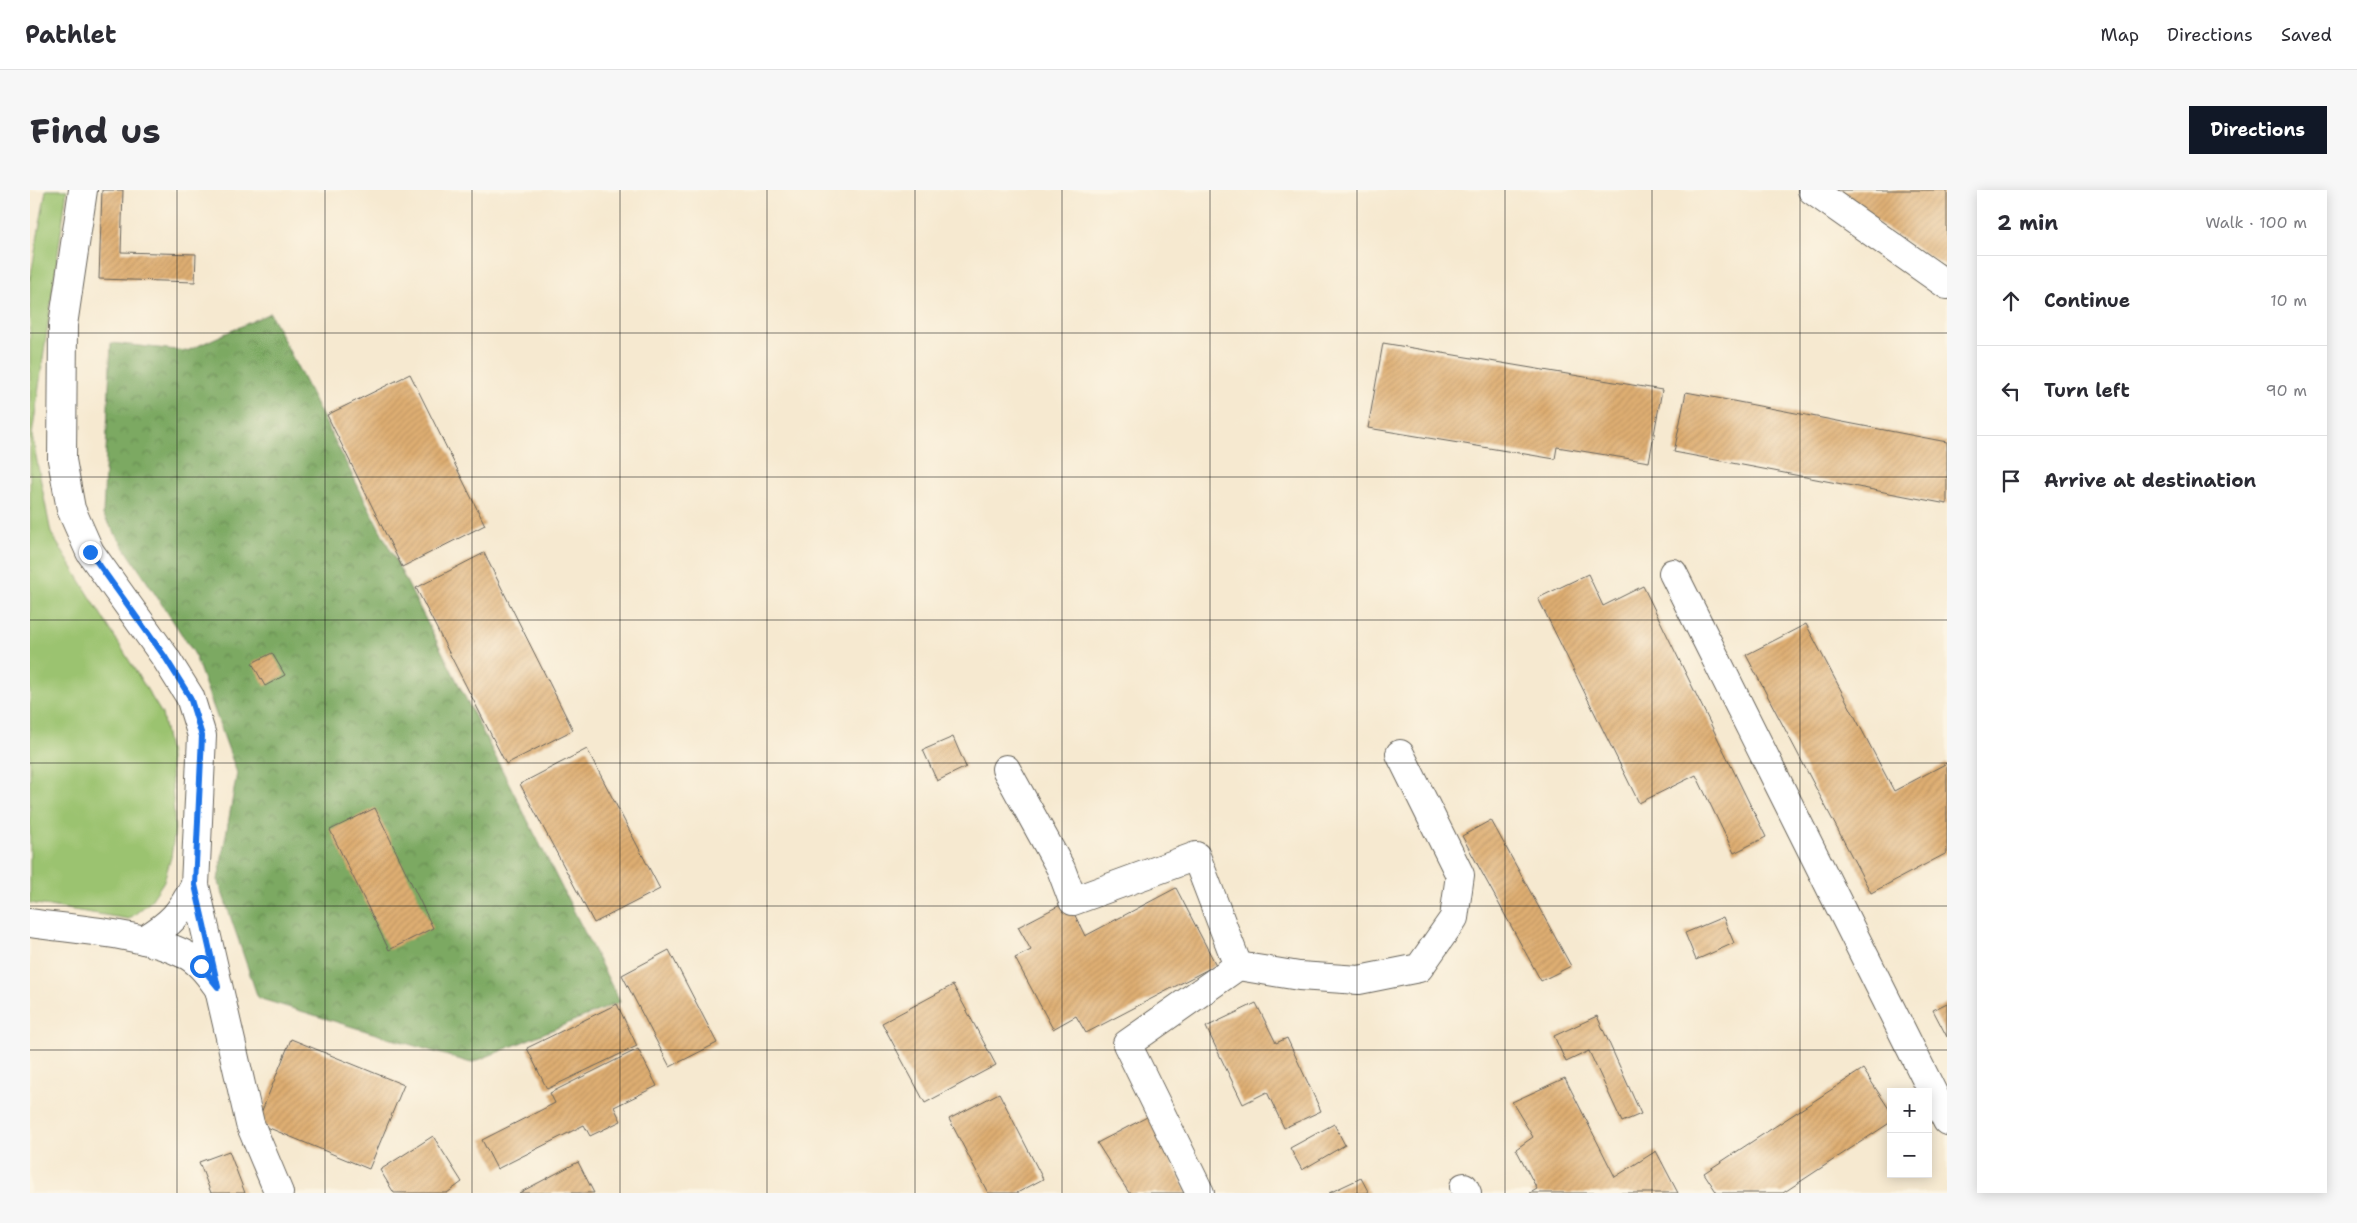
<!DOCTYPE html>
<meta charset="utf-8">
<style>
body{margin:0;font-family:"Shantell Sans",sans-serif;background:#f7f7f7;color:#2b2b33}
.controls{position:absolute;right:15px;bottom:15px;display:grid;overflow:hidden;border-radius:0px;box-shadow:0 2px 12px #0003}
.controls button{width:45px;height:45px;display:grid;place-items:center;padding:0;border:0;border-bottom:1px solid #e1e1e2;background:#fff;color:#2b2b33;font:25px sans-serif}
.stop{position:absolute;width:15px;height:15px;margin:-11px;border:4px solid #1a73e8;border-radius:50%;background:#fff}
.stop.end{background:#1a73e8;border-color:#fff;box-shadow:0 1px 5px #0008}
.list{margin:0;padding:0;list-style:none}
h2{display:flex;justify-content:space-between;align-items:center;height:65px;margin:0;padding:0 20px;font-size:21px}
h2 small{font-size:16px;font-weight:400;color:#7c7c81}
.list li{display:grid;grid-template-columns:32px 1fr auto;gap:15px;align-items:center;box-sizing:border-box;height:90px;padding:0 20px;border-top:1px solid #e1e1e2}
.list b{display:block;font-size:19px;white-space:nowrap}
.list em{font-size:16px;font-style:normal;color:#7c7c81}
.icon{flex:none;width:28px;height:28px;fill:none;stroke:currentColor;stroke-width:2;stroke-linecap:round;stroke-linejoin:round}
.map{position:relative;flex:none;width:1917px;height:1003px;overflow:hidden;border-radius:0px}
header{display:flex;align-items:center;gap:30px;box-sizing:border-box;height:70px;padding:0 25px;background:#fff;border-bottom:1px solid #e1e1e2}
header strong{font-size:24px}
nav{display:flex;gap:28px;margin-inline-start:auto;font-size:18px}
.intro{display:flex;align-items:center;justify-content:space-between;box-sizing:border-box;height:120px;padding:0 30px}
h1{margin:0;font-size:35px}
.button{padding:12px 22px;border-radius:0px;background:#111827;color:#fff;font-size:18px;font-weight:700}
main{display:flex;gap:30px;padding:0 30px}
aside{flex:1;background:#fff;border-radius:0px;box-shadow:0 2px 12px #0003}
.map>svg:first-child{display:block}
</style>
<header>
<strong>Pathlet</strong>
<nav><a>Map</a><a>Directions</a><a>Saved</a></nav>
</header>
<div class="intro"><h1>Find us</h1><a class="button">Directions</a></div>
<main>
<div class="map">
<svg width="1917" height="1003" viewBox="0 0 1917 1003">
<defs>
<pattern id="forest-crowns" width="20" height="18" patternUnits="userSpaceOnUse" patternTransform="scale(1.25)"><rect width="20" height="18" fill="#7ca962"/><path d="M2 6a3 3 0 1 1 6 0M12 15a3 3 0 1 1 6 0" fill="none" stroke="#658950"/></pattern>
<pattern id="building-hatch" width="6" height="6" patternUnits="userSpaceOnUse" patternTransform="scale(1.25)"><rect width="6" height="6" fill="#deae72"/><path d="M-1 1l2-2M0 6l6-6M5 7l2-2" fill="none" stroke="#be9562"/></pattern>
</defs>
<rect width="100%" height="100%" fill="#fcf5e5"/>
<filter id="ink" filterUnits="userSpaceOnUse"><feTurbulence type="fractalNoise" baseFrequency=".02" numOctaves="2"/><feDisplacementMap in="SourceGraphic" scale="10" xChannelSelector="R" yChannelSelector="G"/><feConvolveMatrix kernelMatrix="1 2 1 2 8 2 1 2 1" color-interpolation-filters="sRGB"/></filter>
<filter id="wash" filterUnits="userSpaceOnUse"><feTurbulence type="fractalNoise" baseFrequency=".0096" numOctaves="4" result="noise"/><feDisplacementMap in="SourceGraphic" scale="20" xChannelSelector="R" yChannelSelector="G"/><feGaussianBlur stdDeviation="1.12" result="paint"/><feColorMatrix in="noise" values="0 0 0 0 0 0 0 0 0 0 0 0 0 0 0 0 0 1.4 0 .05"/><feComposite in="paint" operator="in"/></filter>
<g filter="url(#wash)">
<rect width="100%" height="100%" fill="#f6e9d0"/>
<path fill="#9bc36f" stroke="#5c7046" d="M16,0h21l-35,246 19,97 111,181 8,41 5,74 -4,28 -7,24 -14,21 -21,17 -99,-16v-623z"/>
<path fill="url(#forest-crowns)" stroke="#4c623f" d="M240,123l350,689 -149,61 -213,-65 -40,-118 19,-107 -43,-120 -91,-138 8,-172 76,8z"/>
<g id="blocks">
<g fill="url(#building-hatch)">
<path d="M72,0h21l-2,62 75,2 -1,28 -96,-3z"/>
<path d="M1797,0h120v77z"/>
<path d="M1353,153l279,47 -13,72 -92,-15 -2,12 -187,-31z"/>
<path d="M380,184l75,151 -83,42 -75,-152z"/>
<path d="M1656,202l261,50v62l-273,-52z"/>
<path d="M454,363l89,177 -67,34 -90,-176z"/>
<path d="M1558,384l15,32 40,-20 123,251 -32,16 -38,-78 -57,28 -101,-205z"/>
<path d="M1776,434l88,167 53,-28v90l-76,40 -125,-238z"/>
<path d="M242,463l13,22 -20,11 -13,-23z"/>
<path d="M923,547l13,30 -29,14 -14,-31z"/>
<path d="M557,559l73,140 -66,34 -74,-139z"/>
<path d="M345,618l58,120 -44,22 -59,-120z"/>
<path d="M1461,630l80,146 -30,15 -79,-145z"/>
<path d="M1146,698l40,77 -130,68 -10,-17 -23,13 -38,-71 16,-8 -13,-23 50,-26 17,35z"/>
<path d="M1693,727l11,26 -38,17 -11,-27z"/>
<path d="M639,760l48,93 -47,24 -48,-92z"/>
<path d="M923,795l43,80 -71,38 -43,-80z"/>
<path d="M1226,813l20,40 11,-5 34,73 -37,17 -17,-36 -24,12 -37,-77z"/>
<path d="M1917,813v34l-14,-27z"/>
<path d="M587,814l20,42 -90,43 -20,-41z"/>
<path d="M1567,826l44,98 -19,8 -33,-71 -23,11 -12,-26z"/>
<path d="M261,849l113,46 -35,84 -112,-46z"/>
<path d="M608,859l19,37 -43,21 7,14 -31,15 -6,-11 -87,44 -15,-29 73,-37 -5,-10z"/>
<path d="M1833,879l28,43v10l-108,71h-66l-13,-20z"/>
<path d="M1535,888l50,99 41,-26 22,42h-148l7,-4 -21,-40 17,-12 -21,-35z"/>
<path d="M969,903l44,86 -26,14h-29l-39,-74z"/>
<path d="M1119,926l38,77h-58l-32,-50z"/>
<path d="M1304,934l11,21 -43,25 -12,-22z"/>
<path d="M403,946l29,46 -15,11h-53l-14,-23z"/>
<path d="M199,961l16,42h-34l-12,-31z"/>
<path d="M548,972l16,31h-75z"/>
<path d="M1331,988l8,15h-40z"/>
</g>
</g>
</g>
<g filter="url(#ink)">
<use href="#blocks" fill-opacity="0" stroke="#68645b" stroke-width="1"/>
<g fill="none" stroke-linecap="round" stroke-linejoin="round">
<defs>
<g id="minor">
<path d="M53,0l-20,135 -1,135 9,49 19,43 75,105 25,40 12,39 -7,149 55,239 29,69"/>
<path d="M1782,0l135,95"/>
<path d="M1643,383l274,548"/>
<path d="M976,579l55,100 12,32 123,-45 42,110 -111,78 73,149"/>
<path d="M0,733c47,7 112,10 154,31 14,6 24,20 33,32"/>
<path d="M114,750c28,-17 36,-26 51,-55"/>
<path d="M1208,776l61,10 60,4 60,-12 35,-50 6,-43 -60,-121"/>
<path d="M1434,997l3,6"/>
</g>
</defs>
<use href="#minor" stroke="#68645b" stroke-width="30"/>
<use href="#minor" stroke="#fff" stroke-width="28"/>
</g>
</g>
<g fill="none" stroke-linecap="round" stroke-linejoin="round" filter="url(#ink)">
<path stroke="#1a73e8" stroke-width="6" d="M60,362l75,105 25,40 12,39 -7,149 23,102 -17,-21"/>
</g>
<path fill="none" stroke="#1c1c1c" stroke-width="1" stroke-opacity="0.55" d="M147,0v1003M295,0v1003M442,0v1003M590,0v1003M737,0v1003M885,0v1003M1032,0v1003M1180,0v1003M1327,0v1003M1475,0v1003M1622,0v1003M1770,0v1003M0,143h1917M0,287h1917M0,430h1917M0,573h1917M0,716h1917M0,860h1917"/>
</svg>
<div class="controls">
<button>+</button>
<button>−</button>
</div>
<div class="stop" style="left:171px;top:776px"></div>
<div class="stop end" style="left:60px;top:362px"></div>
</div>
<aside>
<h2>2 min<small>Walk · 100 m</small></h2>
<ul class="list">
<li><svg class="icon" aria-label="ahead" viewBox="0 0 24 24"><path d="M12 20V5M6 11l6-6 6 6"/></svg><div><b>Continue</b></div><em>10 m</em></li>
<li><svg class="icon" aria-label="left" viewBox="0 0 24 24"><path d="M17 20v-9H6M10 6l-5 5 5 5"/></svg><div><b>Turn left</b></div><em>90 m</em></li>
<li><svg class="icon" aria-label="arrive" viewBox="0 0 24 24"><path d="M6 21V4h12l-3 4 3 4H6"/></svg><div><b>Arrive at destination</b></div></li>
</ul>
</aside>
</main>
